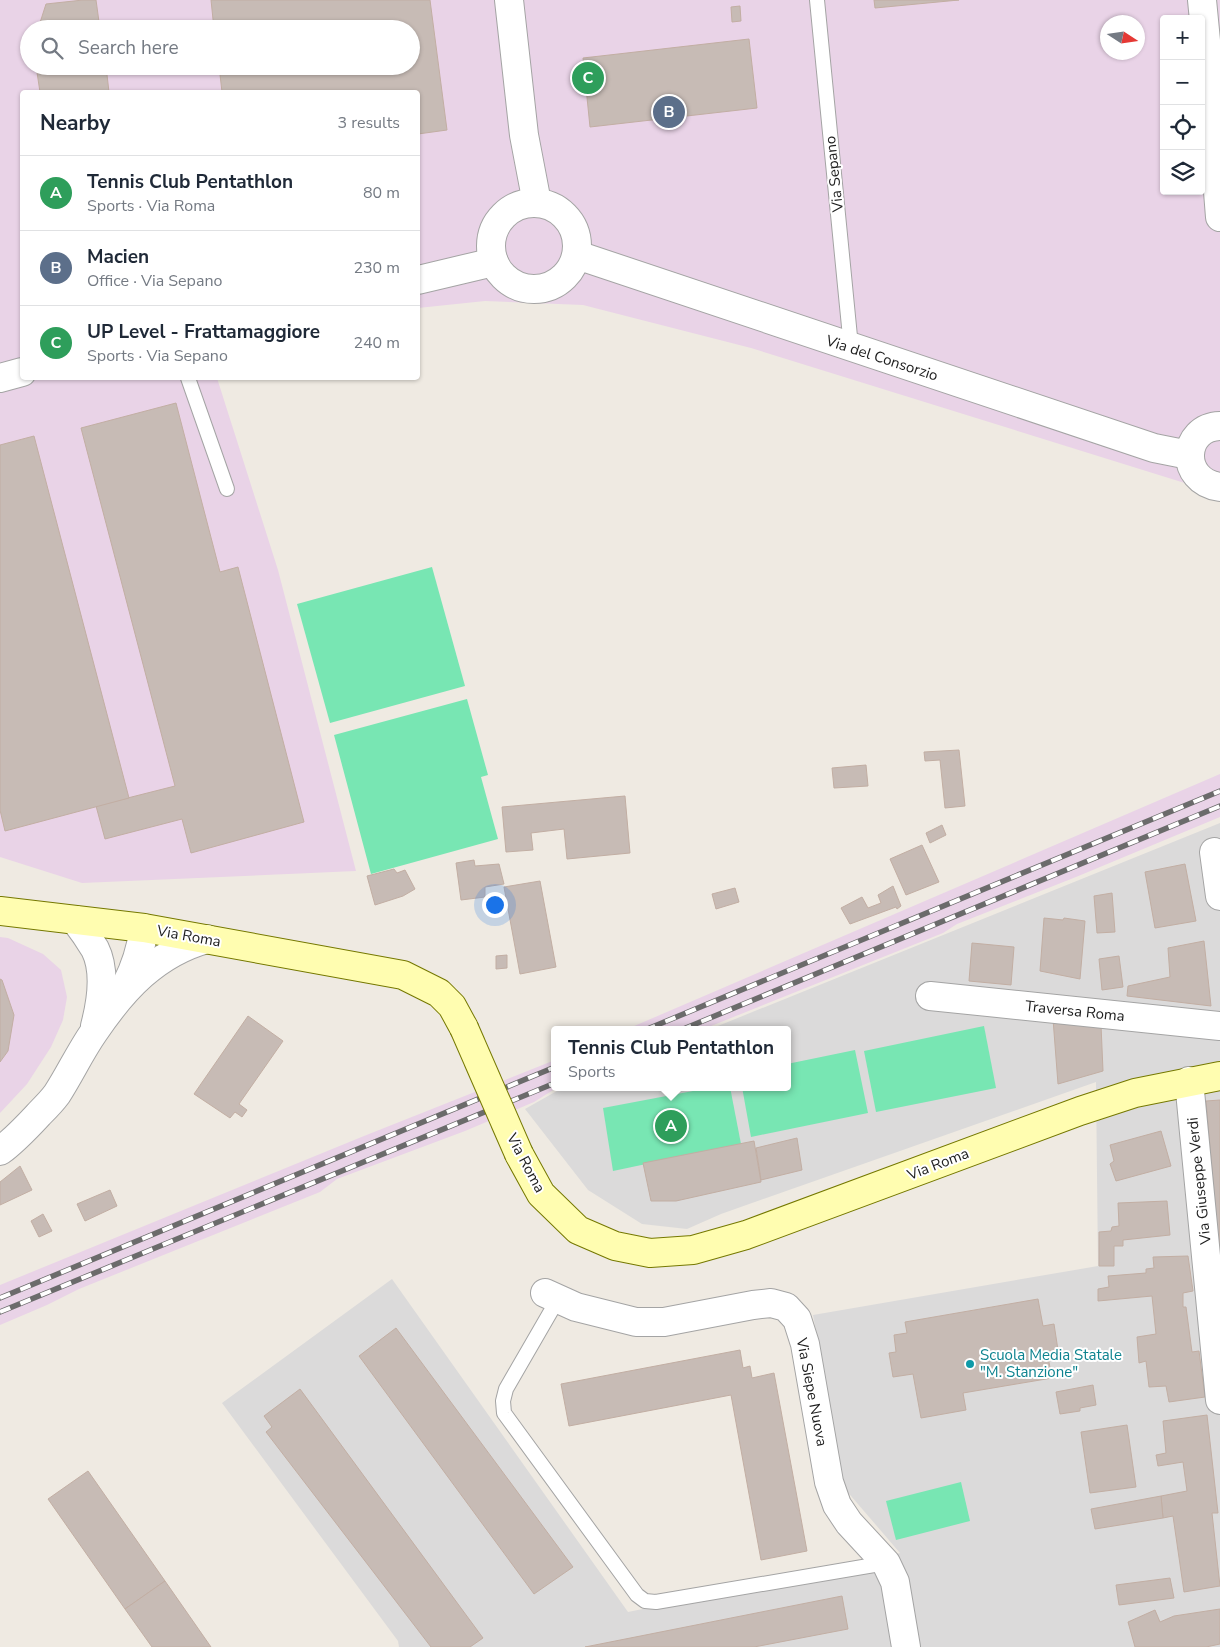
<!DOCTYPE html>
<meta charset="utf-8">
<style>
body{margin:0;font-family:"Nunito Sans",sans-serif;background:#f6f6f7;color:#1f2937}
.controls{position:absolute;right:15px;top:15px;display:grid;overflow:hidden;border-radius:5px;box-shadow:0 1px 4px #0004}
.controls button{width:45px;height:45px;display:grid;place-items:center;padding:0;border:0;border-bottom:1px solid #e0e1e3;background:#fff;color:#1f2937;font:25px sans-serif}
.compass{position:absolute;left:1100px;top:15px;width:45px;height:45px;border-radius:50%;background:#fff;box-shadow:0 1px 4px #0004;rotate:102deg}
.you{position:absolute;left:494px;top:904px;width:18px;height:18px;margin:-12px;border:4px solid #fff;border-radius:50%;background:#1a73e8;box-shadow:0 0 0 8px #1a73e833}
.badge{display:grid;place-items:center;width:32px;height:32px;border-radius:50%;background:#ea580c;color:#fff;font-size:16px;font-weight:700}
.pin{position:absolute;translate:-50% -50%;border:2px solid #fff;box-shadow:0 1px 5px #0006}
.popup{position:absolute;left:551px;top:1026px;width:240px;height:65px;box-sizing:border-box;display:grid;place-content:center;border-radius:5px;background:#fff;filter:drop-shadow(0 1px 4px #0005);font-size:16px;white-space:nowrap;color:#747a83}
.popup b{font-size:19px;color:#1f2937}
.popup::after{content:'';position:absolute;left:50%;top:100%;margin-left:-10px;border:10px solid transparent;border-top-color:#fff}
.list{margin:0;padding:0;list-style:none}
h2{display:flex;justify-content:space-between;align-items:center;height:65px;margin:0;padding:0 20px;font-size:21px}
h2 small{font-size:16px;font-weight:400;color:#747a83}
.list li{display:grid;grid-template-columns:32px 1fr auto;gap:15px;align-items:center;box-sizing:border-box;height:75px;padding:0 20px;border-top:1px solid #e0e1e3}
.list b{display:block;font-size:19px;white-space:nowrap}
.list p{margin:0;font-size:16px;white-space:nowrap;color:#747a83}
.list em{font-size:16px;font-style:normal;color:#747a83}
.icon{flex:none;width:28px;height:28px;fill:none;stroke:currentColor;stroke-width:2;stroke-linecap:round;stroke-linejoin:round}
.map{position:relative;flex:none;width:1220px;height:1647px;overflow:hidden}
.search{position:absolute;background:#fff;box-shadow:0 1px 4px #0004;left:20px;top:20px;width:400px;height:55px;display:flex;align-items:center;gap:12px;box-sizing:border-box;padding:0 18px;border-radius:28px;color:#747a83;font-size:19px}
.panel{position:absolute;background:#fff;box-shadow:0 1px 4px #0004;left:20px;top:90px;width:400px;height:290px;border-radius:5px}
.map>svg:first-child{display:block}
</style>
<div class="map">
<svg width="1220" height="1647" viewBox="0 0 1220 1647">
<rect width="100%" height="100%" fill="#efeae2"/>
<path fill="#dbdada" d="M1220,823v824h-821l-1,-6 -176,-238 170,-124 236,333 238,-49 34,-10 -55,-64 -32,-174 285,-49 -2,-184 -375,132 -34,15 -45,-5 -54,-34 -63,-81 39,-22h223v-57h-79z"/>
<g fill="#e9d3e7" fill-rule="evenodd">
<path d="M0,0h1220v494l-469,-146 -168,-43 -98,-4 -67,7v-216h-396v286h195l61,192 78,301 -274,12 -82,-26zM1164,19h37v172h-37zM1108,22h30v30h-30zM29,29h382v37h-382z"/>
<path d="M1220,774v43l-144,60 -119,47 -14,9 -242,97h-76z"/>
<path d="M0,937l8,1 35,16 18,16 6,27 -4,23 -12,27 -24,37 -27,29z"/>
<path d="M555,1060v27h3l-24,15 -69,29 -128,48 -17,13 -241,97 -32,16 -47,20v-40l364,-149z"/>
</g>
<g fill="#78e6b3">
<path d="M432,567l33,119 -135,37 -33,-119z"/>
<path d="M467,699l21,76 -7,2 17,62 -127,35 -37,-139z"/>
<path d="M984,1026l12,62 -120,24 -12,-61z"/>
<path d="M855,1050l13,63 -117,24 -9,-50h45v-23z"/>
<path d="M714,1087h16l11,57 -128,27 -10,-63z"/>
<path d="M961,1482l9,39 -74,19 -10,-39z"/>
</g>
<g fill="#c7bbb5" stroke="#c2aea3">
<path d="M83,0h13l4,29h-62l8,-25z"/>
<path d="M211,0h219l17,130 -29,4v-42h-196l-3,-26h192v-37h-197z"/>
<path d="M874,0h85l-84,8z"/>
<path d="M740,6l1,15 -9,1 -1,-15z"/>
<path d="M749,39l8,69 -167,19 -7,-69z"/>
<path d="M36,66h70l3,26h-69z"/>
<path d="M176,403l44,169 18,-5 66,255 -113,31 -9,-34 -77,20 -9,-33 79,-20 -94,-358z"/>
<path d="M34,436l95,362 -124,33 -5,-21v-365z"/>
<path d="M959,750l6,56 -20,2 -5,-48 -15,1 -1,-9z"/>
<path d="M866,765l2,21 -34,2 -2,-20z"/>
<path d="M625,796l5,57 -63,6 -3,-30 -33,4 2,17 -27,2 -4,-45z"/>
<path d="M942,825l4,10 -16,8 -4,-10z"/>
<path d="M922,845l17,37 -33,13 -16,-36z"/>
<path d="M474,860l1,6 24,-2 5,20 -19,3v10l-24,3 -5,-37z"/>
<path d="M1185,864l11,57 -41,7 -10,-56z"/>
<path d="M394,869l3,4 8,-3 10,19 -12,7 -28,9 -8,-29z"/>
<path d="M540,881l16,86 -36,7 -16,-87z"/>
<path d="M893,886l8,20 -4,3 -1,-2 -46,17 -9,-16 21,-11 6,11 13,-5 -3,-8z"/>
<path d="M735,888l4,14 -23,7 -4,-15z"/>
<path d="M1112,893l3,39 -18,1 -3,-37z"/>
<path d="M1044,918l19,2 1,-2 21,3 -5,58 -40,-8z"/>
<path d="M1204,941l7,65 -84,-10 1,-10 42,-9 -2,-29z"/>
<path d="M972,943l42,4 -3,38 -42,-4z"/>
<path d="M507,955v13l-11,1v-13z"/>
<path d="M1119,956l4,31 -21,3 -3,-31z"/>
<path d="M0,979l2,1 12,35 -6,36 -8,11z"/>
<path d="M248,1016l35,25 -44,63 8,6 -5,7 -7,-5 -5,6 -36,-24z"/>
<path d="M1053,1019l48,6 2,46 -45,13z"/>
<path d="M1220,1100v161l-14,-160z"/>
<path d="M1161,1131l10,35 -55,15 -6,-17 4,-3 -4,-16z"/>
<path d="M797,1138l5,32 -41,10 -5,-32z"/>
<path d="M754,1141l7,41 -85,19h-25l-8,-38z"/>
<path d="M20,1166l12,24 -32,15v-23z"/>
<path d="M110,1190l7,16 -32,15 -8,-17z"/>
<path d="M1167,1201l3,34 -47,5v6h-9v20h-15v-34l12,-1 1,-4 7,-1 -1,-23z"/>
<path d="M43,1214l9,17 -13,6 -8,-16z"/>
<path d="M1188,1256l5,35 -10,2v14h3l6,45 7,-1 6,46 -36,5 -3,-16 -17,1 -3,-26 -7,2 -2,-26 19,-3 -4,-38 -54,5v-12l11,-2 -1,-11 38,-3v-4l8,-1 -1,-11z"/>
<path d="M1038,1299l5,27 11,-2 4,26 -11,2 5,26 -89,15 3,17 -45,8 -8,-44 -20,3 -4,-24 7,-1 -2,-17 13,-2 -2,-11z"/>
<path d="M396,1328l177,239 -39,27 -175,-238z"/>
<path d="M740,1350l3,18 7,-2 2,12 22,-5 33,178 -46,9 -30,-165 -162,31 -8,-42z"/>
<path d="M1093,1385l3,20 -16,3v3l-20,3 -4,-22z"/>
<path d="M300,1389l183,249 -13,9h-39l-165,-215 6,-5 -8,-11z"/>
<path d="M1207,1415l11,98h-6l8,73 -36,6 -11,-76 -10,2 -2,-22 26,-5 -4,-29 -25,4 -2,-11 10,-2 -3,-32z"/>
<path d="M1127,1425l9,62 -46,6 -9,-61z"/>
<path d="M88,1471l77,110 -40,28 -77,-110z"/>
<path d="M1161,1496l2,22 -68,11 -4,-20z"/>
<path d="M1170,1578l4,20 -55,7 -3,-20z"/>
<path d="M165,1581l46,66h-59l-27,-38z"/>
<path d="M842,1596l6,33 -94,18h-169z"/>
<path d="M1220,1609v35l-14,3h-71l-7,-25 27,-12 5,12 14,-6z"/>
</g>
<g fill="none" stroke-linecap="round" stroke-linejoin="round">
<defs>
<g id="lane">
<path d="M817,0l34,347"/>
<path d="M188,378l39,111"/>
<path d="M558,1299l-52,90 -3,12 1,12 133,182 8,6 11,1 230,-39"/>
</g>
<g id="street">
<path d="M509,0l15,135 13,68"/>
<path d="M1202,0l5,51 13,166"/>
<circle cx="534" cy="246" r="43"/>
<path d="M577,255l577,193 35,7"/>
<path d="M418,280l76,-18"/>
<path d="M0,378l22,-6"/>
<path d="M1220,426c-38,1 -42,55 0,61"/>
<path d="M1214,852l6,44"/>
<path d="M75,920c7,9 14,19 20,29 11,22 6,54 0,77"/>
<path d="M126,985c10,-19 15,-36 18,-57"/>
<path d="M930,996l290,30"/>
<path d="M1189,1081l31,319"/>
<path d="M0,1151c15,-11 26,-23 39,-37 6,-6 13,-13 18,-20 13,-20 23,-42 37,-62 29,-43 62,-79 113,-93"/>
<path d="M545,1293l31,14 60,15h28l89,-17 18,-2 15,4 11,12 8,25 24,138 8,23 12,18 37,40 9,19 11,65"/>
</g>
<g id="secondary">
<path d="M0,911l144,17 259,47 36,18 13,13 12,22"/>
<path d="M519,1154l22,40 37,36 37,16 35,7 43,-3 53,-15 334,-124 55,-18 85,-17"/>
</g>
</defs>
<use href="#lane" stroke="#a4a4a4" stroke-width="16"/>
<use href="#street" stroke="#a4a4a4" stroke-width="30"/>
<use href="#secondary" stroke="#757800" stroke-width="30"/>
<use href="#lane" stroke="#fff" stroke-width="14"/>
<use href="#street" stroke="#fff" stroke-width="28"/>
<use href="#secondary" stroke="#fffdb0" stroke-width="28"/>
<defs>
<g id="rail">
<path d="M645,1030l575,-239"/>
<path d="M681,1030l539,-224"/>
<path d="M0,1298l555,-231"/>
<path d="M0,1312l555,-229"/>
</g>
</defs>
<use href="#rail" stroke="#6b6b6b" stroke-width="5.5"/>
<use href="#rail" stroke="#fff" stroke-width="4" stroke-dasharray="11" stroke-linecap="butt"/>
<defs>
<path id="secondary-bridge" d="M464,1028l55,126"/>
</defs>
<use href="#secondary-bridge" stroke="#757800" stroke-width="30" stroke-linecap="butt"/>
<use href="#secondary-bridge" stroke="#fffdb0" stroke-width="28"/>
</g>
<circle fill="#0f9aa8" stroke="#fff" stroke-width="2" cx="970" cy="1364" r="5"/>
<g text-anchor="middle" stroke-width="4" stroke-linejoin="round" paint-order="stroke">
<g font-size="15" fill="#1d1d1d" stroke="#fff">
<text transform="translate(834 174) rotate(-96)" y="5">Via Sepano</text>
<text transform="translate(882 358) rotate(18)" y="5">Via del Consorzio</text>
<text transform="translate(189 936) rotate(10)" y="5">Via Roma</text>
<text transform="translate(1075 1011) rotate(6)" y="5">Traversa Roma</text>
<text transform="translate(526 1163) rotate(62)" y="5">Via Roma</text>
<text transform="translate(938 1164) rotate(-21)" y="5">Via Roma</text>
<text transform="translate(1199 1181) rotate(-96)" y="5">Via Giuseppe Verdi</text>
<text transform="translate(812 1392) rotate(79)" y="5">Via Siepe Nuova</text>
</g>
<g font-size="15" fill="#0d838f" stroke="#fff" text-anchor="start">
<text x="980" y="1360">Scuola Media Statale<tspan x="980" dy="17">"M. Stanzione"</tspan></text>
</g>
</g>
</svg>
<div class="controls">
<button>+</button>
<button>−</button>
<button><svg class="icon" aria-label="locate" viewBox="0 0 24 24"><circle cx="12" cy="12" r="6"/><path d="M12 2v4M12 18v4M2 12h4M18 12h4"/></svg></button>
<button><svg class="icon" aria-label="layers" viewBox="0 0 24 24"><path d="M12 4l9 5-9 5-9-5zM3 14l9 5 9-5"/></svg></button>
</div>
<svg class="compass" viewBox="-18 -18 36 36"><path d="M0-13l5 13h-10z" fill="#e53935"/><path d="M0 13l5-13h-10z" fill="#747a83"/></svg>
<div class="you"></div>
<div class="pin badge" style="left:671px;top:1126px;background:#2e9e5b">A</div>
<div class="popup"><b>Tennis Club Pentathlon</b>Sports</div>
<div class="pin badge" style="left:669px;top:112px;background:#5c6f8a">B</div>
<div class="pin badge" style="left:588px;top:78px;background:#2e9e5b">C</div>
<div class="search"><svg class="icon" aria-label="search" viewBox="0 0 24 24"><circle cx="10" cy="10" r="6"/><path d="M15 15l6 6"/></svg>Search here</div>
<section class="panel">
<h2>Nearby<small>3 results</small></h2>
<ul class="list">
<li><span class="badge" style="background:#2e9e5b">A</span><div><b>Tennis Club Pentathlon</b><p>Sports · Via Roma</p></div><em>80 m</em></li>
<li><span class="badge" style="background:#5c6f8a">B</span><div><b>Macien</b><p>Office · Via Sepano</p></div><em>230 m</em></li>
<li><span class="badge" style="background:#2e9e5b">C</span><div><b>UP Level - Frattamaggiore</b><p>Sports · Via Sepano</p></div><em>240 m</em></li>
</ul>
</section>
</div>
